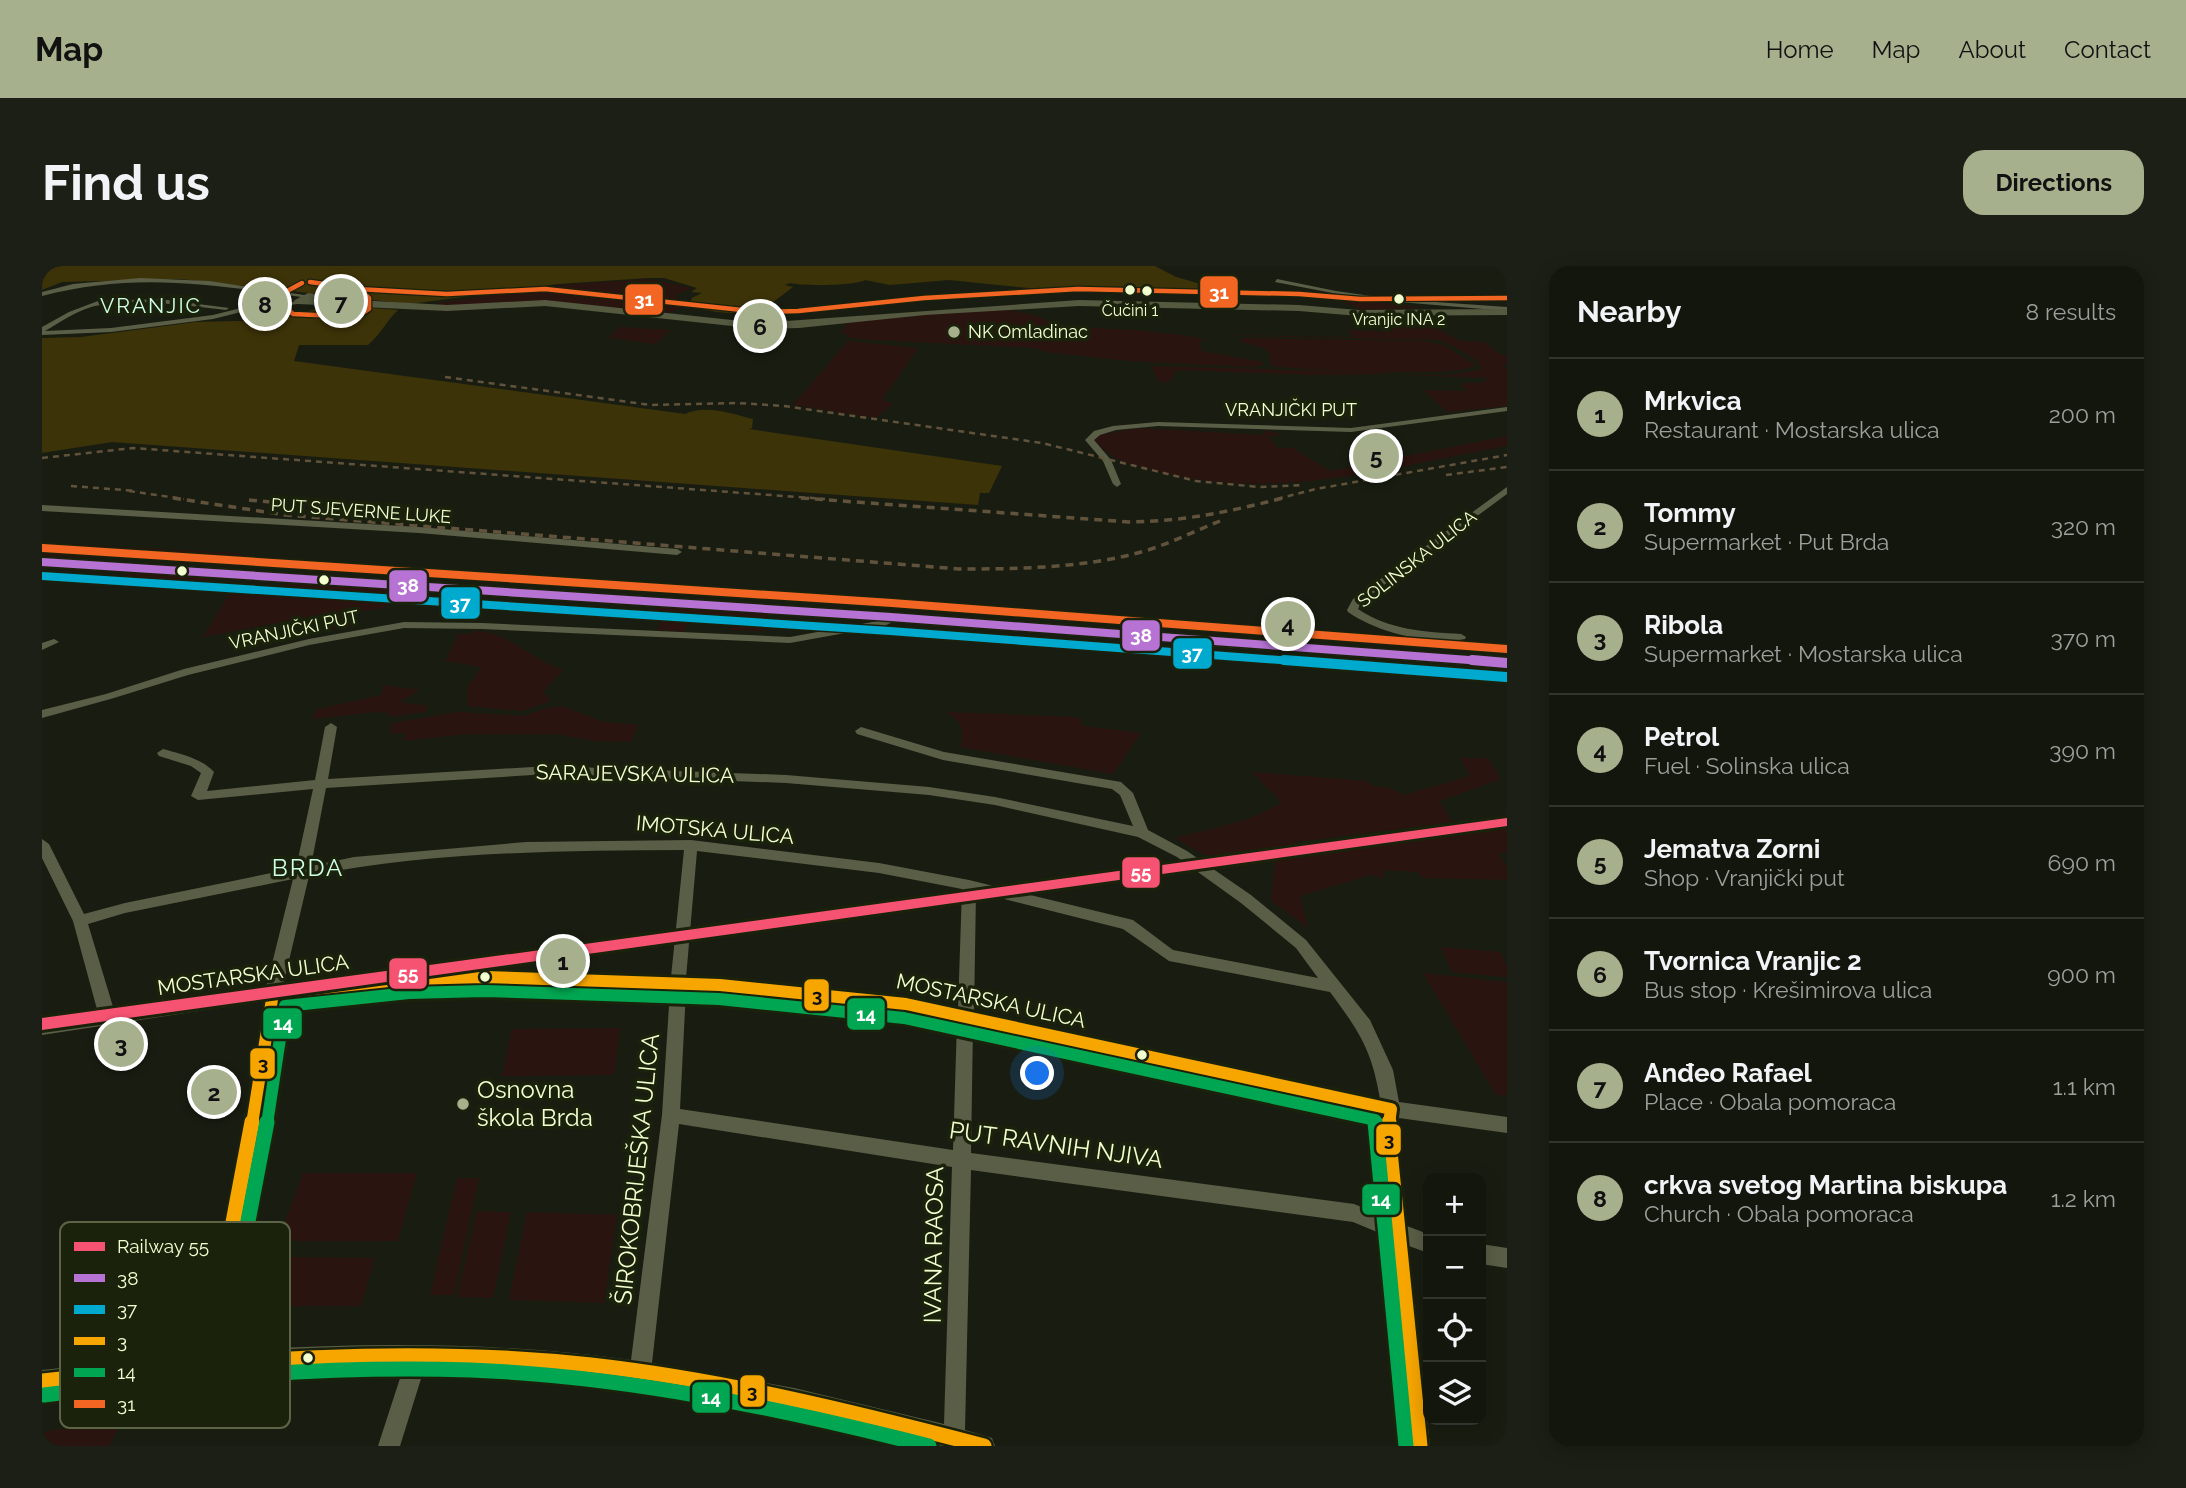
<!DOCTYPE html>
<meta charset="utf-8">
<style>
body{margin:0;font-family:Raleway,sans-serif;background:#1c1f16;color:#f1f3f6}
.controls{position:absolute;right:21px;bottom:21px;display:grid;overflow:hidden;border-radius:14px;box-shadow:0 4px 18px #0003}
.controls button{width:63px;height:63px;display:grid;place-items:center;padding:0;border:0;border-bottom:2px solid #32352e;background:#13160d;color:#f1f3f6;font:35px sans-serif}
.you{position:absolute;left:996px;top:808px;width:24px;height:24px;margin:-18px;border:5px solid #fff;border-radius:50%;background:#1a73e8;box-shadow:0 0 0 10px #1a73e833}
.badge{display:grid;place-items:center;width:46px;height:46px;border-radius:50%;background:#a6b08c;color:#111;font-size:23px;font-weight:700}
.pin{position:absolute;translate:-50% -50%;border:4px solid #fff;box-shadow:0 2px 7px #0006}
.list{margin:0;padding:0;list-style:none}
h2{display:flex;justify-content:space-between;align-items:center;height:91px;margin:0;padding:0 28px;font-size:30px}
h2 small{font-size:23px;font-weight:400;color:#9d9f9d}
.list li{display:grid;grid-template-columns:46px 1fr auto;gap:21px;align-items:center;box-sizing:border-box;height:112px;padding:0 28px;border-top:2px solid #32352e}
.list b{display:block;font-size:26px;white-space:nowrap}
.list p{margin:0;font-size:23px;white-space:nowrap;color:#9d9f9d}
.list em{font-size:23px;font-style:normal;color:#9d9f9d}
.icon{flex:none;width:38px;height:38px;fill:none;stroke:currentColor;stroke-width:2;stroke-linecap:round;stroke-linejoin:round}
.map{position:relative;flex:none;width:1465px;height:1180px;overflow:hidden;border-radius:21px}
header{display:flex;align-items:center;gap:42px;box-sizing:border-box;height:98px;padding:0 35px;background:#a6b08c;color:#111}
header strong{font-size:33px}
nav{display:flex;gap:38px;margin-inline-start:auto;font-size:24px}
.intro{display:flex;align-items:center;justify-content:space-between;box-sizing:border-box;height:168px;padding:0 42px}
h1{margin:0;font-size:49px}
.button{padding:18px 32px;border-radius:21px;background:#a6b08c;color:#111;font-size:24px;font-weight:700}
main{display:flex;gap:42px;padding:0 42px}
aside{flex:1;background:#13160d;border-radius:21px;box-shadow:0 4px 18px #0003}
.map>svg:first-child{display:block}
</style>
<header>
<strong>Map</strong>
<nav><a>Home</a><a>Map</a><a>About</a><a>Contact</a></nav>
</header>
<div class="intro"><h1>Find us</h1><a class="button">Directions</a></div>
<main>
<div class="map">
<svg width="1465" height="1180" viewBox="0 0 1465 1180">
<rect width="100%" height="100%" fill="#191d11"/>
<g fill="#2a140f">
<path d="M607,13l43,9 -18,8 12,8 -1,2 -19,8 -106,-12 -122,4v-3l123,-18z"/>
<path d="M1261,30l44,2 78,10 -62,2 -26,-11z"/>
<path d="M960,43c20,5 53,4 58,29l7,-7 -1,-3 3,-1 66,3 56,6 17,5h-8l1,10 63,11 -3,4 -11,1 -121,-6 -83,-9 -12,-4 -178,-9 -8,-2 -9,-8h7l-1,-4 4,-3 81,-10z"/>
<path d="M1373,47l5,7 41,21 24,1 15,12 7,1v10h-5l5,4v37l-60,6 -24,-22 45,1 -7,-6 1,-2h20l6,-5 -87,-3h50l31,-6c-7,-14 -28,-22 -42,-29l-198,-4 -18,-1 129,2 -6,-7 45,2 -11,-17z"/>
<path d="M578,61l50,3 -14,14 -48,-6z"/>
<path d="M1198,72l183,3 21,4 32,20c-18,14 -166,4 -198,2l-7,-1 -1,-12 -7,-6 -24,-7h3z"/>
<path d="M806,75l70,7 -36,52 11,4 -18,14 -82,-13z"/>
<path d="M1109,100l219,6 26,2 -83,1 -136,-5 -8,12h-10z"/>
<path d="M1094,162l128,7 -1,-4 13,1 3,4h-11l10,12h15l37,23 177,-35v10c-120,21 -225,56 -347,26 -26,-7 -48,-10 -65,-32l4,-5z"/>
<path d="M24,278l172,9 8,3 -11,10 -45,-6 -148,-4v-11z"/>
<path d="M86,306l64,2 18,4 -5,7 -82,-4z"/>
<path d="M240,318l142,6 -7,6 -16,-2 -18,14 -34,6 2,12 -26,4 -1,-16 -121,23 26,-43 35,1z"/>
<path d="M615,340l111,7 -3,18 -35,-1 4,-10 -44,-3 -6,15 -27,-2 8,-18 -9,-1z"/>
<path d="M434,365c35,1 55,30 87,39l-20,22 8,9 -29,10 -55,-5 1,-20 14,-19 -37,-6 13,-27h12z"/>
<path d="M341,419l37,5 -21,12 29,4 -2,6 -37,5v-4l-12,-1 -66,7 6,-10 65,-14z"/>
<path d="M519,440l44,16 33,3 -7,17 -36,-1 -39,-7h-89l-64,7 2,-8h-15l2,-10 66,-11 66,4 19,-7z"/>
<path d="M903,446l133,5 5,9 58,7 -28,41 -153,-27c5,-19 2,-26 -15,-35z"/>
<path d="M1418,492h28l13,21 -62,22 14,21 -156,20 11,13 199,-29v27h-9l9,14v13l-85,-2 -4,-6 -36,-2 3,8 -14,-3 -71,21 8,32 -37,-27 4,-40 -71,-6 -29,-17 71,-18 36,-17 -30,-31 116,9 4,5 19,2 12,7 67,-19z"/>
<path d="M1399,681l59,5 7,14v11l-55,-5z"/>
<path d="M1381,707l84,9v113h-11z"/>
<path d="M578,762l-6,47 -112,1 10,-47z"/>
<path d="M261,907h114l-19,68h-120z"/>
<path d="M415,912h22l-25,117h-24z"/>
<path d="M435,945l34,1 -18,86 -36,-1z"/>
<path d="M485,946l90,3 -13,88 -95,-3z"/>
<path d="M239,991l94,1 -14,48h-97z"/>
<path d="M81,1153l-14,27h-67v-14z"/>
</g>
<g fill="#3d3308">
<path d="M0,0h1113l21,11 46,13 -10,2 -155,-1 -108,-11 -59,5 -25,-5c-10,6 -62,6 -75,3l-5,2 8,2 -25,19 -8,-1 -2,4c-25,7 -45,4 -69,-4l3,-7 10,-5 -11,-1 6,-4 -33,-10h-16l-90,6 -148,20 -230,-25 -118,3 -20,8z"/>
<path d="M288,39l68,5c-12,11 -16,23 -30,35h-69l-5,16 391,53c21,-10 47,0 68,5l-1,9 -3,1 253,37 -13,27h-9l-2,12 -866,-63 -70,11v-115l39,-1 115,-15 80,-2z"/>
</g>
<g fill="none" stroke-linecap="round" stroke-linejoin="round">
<g fill="#5a5e46" fill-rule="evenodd">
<path d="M98,12l69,3 102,15 -3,2c-94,-13 -172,-27 -266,-2v-4l31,-8z"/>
<path d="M1235,13l59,12 56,8 115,8v4l-143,-12 -89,-17z"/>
<path d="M118,33l69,9 -3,2c-39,-4 -87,-12 -126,-5 -20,3 -38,16 -55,26l66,-3 102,-13 32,-8 57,-6 3,2 -60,8 -32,8 -102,13 -69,3v-8l27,-15 29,-11z"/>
<path d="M1465,141v4l-156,21 -193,-6 -42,4 -16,5 -6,5 17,20 10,24 -4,3 -4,-3 -10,-23 -18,-21 9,-9 19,-5 45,-4 193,6z"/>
<path d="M1465,221v7l-118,87 -28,22 -3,6c31,21 67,23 103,25l5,3 -1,2c-36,6 -87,-6 -117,-27l-1,-2 6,-11z"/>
<path d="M0,239l377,22 258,22 5,3 -5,3 -258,-22 -377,-22z"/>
<path d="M849,348l5,3 -1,4 -11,5 -94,17 -308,-14 -78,-1 -95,17 -121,30 -74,23 -72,20v-8l64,-16 78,-25 125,-30 95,-17 78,1 308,14 88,-16z"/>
<path d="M12,373l5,3 -17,8v-7z"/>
<path d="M289,457l6,4 -9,52 221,-13 237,9 143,12 66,10 138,29 -13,-31 -8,-6 -169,-29 -86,-26 -2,-3 6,-4 83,25 177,30 12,11 15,37 39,21 64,44 55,45 64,80 23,50 6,32 108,15v16l-108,-15 -2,14 10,94 21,8v19l-19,-7 21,200h-22l-19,-209 -36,-15 -382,-52 -6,260 27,8 3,8h-53l-148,-36 -130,-24 -130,-16 -109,-4 -25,80h-22l26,-80 -149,4 -213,22v-22l152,-16 9,-26 48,-246 13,-81 -222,34v-14l56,-8 -25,-92 -31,-63v-19l7,5 35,70 41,-11 171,-35 17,-79 -115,11 -7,-4 10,-23 -10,-7 -32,-10 -2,-3 6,-4 4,1c17,5 35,9 47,22l-7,19 108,-11 10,-53zM507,508l237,9 143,12 66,10 143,32 39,20 64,46 55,45 22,30 -145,-28 -40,-30 -164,-40 -90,-17 -188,-23 -165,2 -172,15 -43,9 15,-78zM642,584l-13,127 -186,-6 -77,2 -125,13 26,-110c122,-25 250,-25 375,-26zM655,585l182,22 83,16 -4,120 -52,-12 -186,-18 -34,-1zM251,613l-27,109 -152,22 -26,-86 37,-11zM934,626l147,37 46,32 161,31c29,39 42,58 50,107l-406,-87zM443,717l185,7 -8,125 -31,245c-138,-19 -277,-18 -415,-8l7,-24 46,-246 11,-83 128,-14zM644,724l34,1 186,20 51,11 -4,128 -273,-41zM931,759l408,90 -2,17 8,85 -33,-13 -383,-51zM637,858l273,43 -8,257 -150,-36 -142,-25z"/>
<path d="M1439,978l26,4v20l-26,-4z"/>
</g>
<path fill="#545940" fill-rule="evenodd" d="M266,27l48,7 91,5 98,-5 215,23 319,-23 220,5 60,5 148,-1v6l-148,1 -60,-5 -220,-5 -154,9 -126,13 -39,1 -215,-23 -98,5 -149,-7 -5,-3z"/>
<path fill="#4b593e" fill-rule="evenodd" d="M0,291l849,55 616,46v10l-616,-46 -849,-55z"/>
<g stroke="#61523c" stroke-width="2.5" stroke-dasharray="6 5" stroke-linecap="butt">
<path d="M403,111l206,28 87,-2 46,3 258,37 154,38 63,6 44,-2"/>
<path d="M0,192l91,-10 692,51"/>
<path d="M1404,209l61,-8"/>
<path d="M29,220l66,5"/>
<path d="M87,225l55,8"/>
<path d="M1235,233l39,-10 191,-34"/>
</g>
<g stroke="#61523c" stroke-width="3.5" stroke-dasharray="8 6" stroke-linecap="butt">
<path d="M131,232l113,17 673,54c62,0 126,-1 186,-18 26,-8 50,-20 75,-30"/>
<path d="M759,232l328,24c57,-1 99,-10 154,-24"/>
<path d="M207,234l44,4"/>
</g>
<defs>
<path id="bus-1-far1" d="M0,296l849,55 605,45"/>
<path id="bus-1" d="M1430,394l35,3"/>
<path id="bus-2-far1" d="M0,310l848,55 417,31"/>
<path id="bus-2" d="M1242,394l222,17"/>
<path id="bus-3-far1" d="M210,858l21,-131 135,-14 77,-2 235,8 186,19 485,105 -2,15"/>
<g id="bus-3">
<path d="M1347,856l-1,10 32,314"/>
<path d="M159,1099l12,-37 39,-206"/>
<path d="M0,1115c182,-21 366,-36 549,-16 133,15 263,47 393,81"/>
</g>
<path id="bus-4-far1" d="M225,858l18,-118 124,-13 76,-2 234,8 185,19 471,102v4"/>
<g id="bus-4">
<path d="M1333,856l31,324"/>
<path d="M172,1103l13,-38 40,-209"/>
<path d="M2,1129c142,-17 284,-30 427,-25 155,6 308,38 458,76"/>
</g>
<g id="bus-5-far1">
<path d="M260,17l-13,7 -5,8 2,10 7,6 64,3 12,-8v-11l-10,-9 -49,-7"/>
<path d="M315,23l90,5 98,-5 216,23 37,-1 126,-13 154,-9 221,5 61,5 147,-1"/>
</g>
<path id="bus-5" d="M1,282l849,55 615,46"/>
</defs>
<use href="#bus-1-far1" stroke="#1b220c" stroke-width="11"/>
<use href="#bus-1" stroke="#1b220c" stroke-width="14"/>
<use href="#bus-2-far1" stroke="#1b220c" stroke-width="11"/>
<use href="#bus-2" stroke="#1b220c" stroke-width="14"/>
<use href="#bus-3-far1" stroke="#1b220c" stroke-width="18"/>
<use href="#bus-3" stroke="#1b220c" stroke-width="20"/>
<use href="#bus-4-far1" stroke="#1b220c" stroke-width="18"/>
<use href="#bus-4" stroke="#1b220c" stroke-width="20"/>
<use href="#bus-5-far1" stroke="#1b220c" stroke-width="7"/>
<use href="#bus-5" stroke="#1b220c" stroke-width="11"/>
<use href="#bus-1-far1" stroke="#b673d3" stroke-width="8"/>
<use href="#bus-1" stroke="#b673d3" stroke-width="10"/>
<use href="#bus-2-far1" stroke="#00a9ce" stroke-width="8"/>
<use href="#bus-2" stroke="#00a9ce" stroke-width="10"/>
<use href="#bus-3-far1" stroke="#f7a600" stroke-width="12"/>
<use href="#bus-3" stroke="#f7a600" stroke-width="15"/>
<use href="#bus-4-far1" stroke="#00a651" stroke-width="12"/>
<use href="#bus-4" stroke="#00a651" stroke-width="15"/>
<use href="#bus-5-far1" stroke="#f26522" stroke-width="4.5"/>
<use href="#bus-5" stroke="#f26522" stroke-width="8"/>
<defs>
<path id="rail-1" d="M1465,552v8l-1465,204v-12z"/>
</defs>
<use href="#rail-1" stroke="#1b220c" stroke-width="6"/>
<use href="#rail-1" fill="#f65372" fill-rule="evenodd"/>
</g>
<g fill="#f2ffce" stroke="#1b220c" stroke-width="2.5">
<circle cx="1088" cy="24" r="6"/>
<circle cx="1105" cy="25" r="6"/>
<circle cx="1357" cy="33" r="6"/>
<circle cx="140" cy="305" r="6"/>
<circle cx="282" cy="314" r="6"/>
<circle cx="443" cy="711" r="6"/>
<circle cx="1100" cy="789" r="6"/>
<circle cx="266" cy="1092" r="6"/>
</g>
<g fill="#a6b08c" stroke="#1b220c" stroke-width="2.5">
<circle cx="912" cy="66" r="7"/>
<circle cx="421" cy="838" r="7"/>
</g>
<g text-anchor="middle" stroke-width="7" stroke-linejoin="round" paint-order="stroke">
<g font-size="16" fill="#f2ffce" stroke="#1b220c">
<text x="1088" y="50">Čučini 1</text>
<text x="1357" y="59">Vranjic INA 2</text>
</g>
<g font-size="18" fill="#f2ffce" stroke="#1b220c" text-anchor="start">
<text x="926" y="72">NK Omladinac</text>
</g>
<g font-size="18" fill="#f2ffce" stroke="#1b220c">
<text x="1249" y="150">VRANJIČKI PUT</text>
<text transform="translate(319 245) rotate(4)" y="6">PUT SJEVERNE LUKE</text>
<text transform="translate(1375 293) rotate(-38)" y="6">SOLINSKA ULICA</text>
<text transform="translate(252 364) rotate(-12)" y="6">VRANJIČKI PUT</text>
</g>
<g font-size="21" letter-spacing="2" fill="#d0ffe8" stroke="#1b220c">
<text x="109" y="47">VRANJIC</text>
</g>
<g font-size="21" fill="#f2ffce" stroke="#1b220c">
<text transform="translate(593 508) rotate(1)" y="7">SARAJEVSKA ULICA</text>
<text transform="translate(673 564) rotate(5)" y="7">IMOTSKA ULICA</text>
<text transform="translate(211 709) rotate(-8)" y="7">MOSTARSKA ULICA</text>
<text transform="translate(949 735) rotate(12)" y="7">MOSTARSKA ULICA</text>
</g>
<g font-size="24" letter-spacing="2" fill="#d0ffe8" stroke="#1b220c">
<text x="266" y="610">BRDA</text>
</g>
<g font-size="24" fill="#f2ffce" stroke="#1b220c" text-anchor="start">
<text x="435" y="832">Osnovna<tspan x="435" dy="28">škola Brda</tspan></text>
</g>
<g font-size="24" fill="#f2ffce" stroke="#1b220c">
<text transform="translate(1014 879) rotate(8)" y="8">PUT RAVNIH NJIVA</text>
<text transform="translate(595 903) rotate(-84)" y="8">ŠIROKOBRIJEŠKA ULICA</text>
<text transform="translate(892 979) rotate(-89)" y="8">IVANA RAOSA</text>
</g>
</g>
<rect x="18" y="956" width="230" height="206" rx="10" fill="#1b220c" stroke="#5c6446" stroke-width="2"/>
<rect x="32" y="976" width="31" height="9" fill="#f65372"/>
<rect x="32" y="1008" width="31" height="8" fill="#b673d3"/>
<rect x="32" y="1039" width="31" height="9" fill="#00a9ce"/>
<rect x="32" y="1071" width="31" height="8" fill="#f7a600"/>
<rect x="32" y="1102" width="31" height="9" fill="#00a651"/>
<rect x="32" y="1134" width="31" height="8" fill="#f26522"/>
<g font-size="19" fill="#f2ffce">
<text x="75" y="987">Railway 55</text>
<text x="75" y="1019">38</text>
<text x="75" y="1050">37</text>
<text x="75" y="1082">3</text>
<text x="75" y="1113">14</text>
<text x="75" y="1145">31</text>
</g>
<g stroke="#1b220c" stroke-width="2.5">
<rect x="1157" y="9" width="40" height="34" rx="7" fill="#f26522"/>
<rect x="582" y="17" width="40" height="33" rx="7" fill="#f26522"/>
<rect x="346" y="303" width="40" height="34" rx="7" fill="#b673d3"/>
<rect x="398" y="320" width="41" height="34" rx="7" fill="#00a9ce"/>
<rect x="1079" y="353" width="40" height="33" rx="7" fill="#b673d3"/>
<rect x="1130" y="371" width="41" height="33" rx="7" fill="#00a9ce"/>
<rect x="1079" y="590" width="40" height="33" rx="7" fill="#f65372"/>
<rect x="346" y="691" width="40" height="33" rx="7" fill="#f65372"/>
<rect x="761" y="712" width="27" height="34" rx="7" fill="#f7a600"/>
<rect x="804" y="731" width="40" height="34" rx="7" fill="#00a651"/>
<rect x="220" y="741" width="41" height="33" rx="7" fill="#00a651"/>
<rect x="207" y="781" width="27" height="33" rx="7" fill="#f7a600"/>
<rect x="1333" y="857" width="27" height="33" rx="7" fill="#f7a600"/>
<rect x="1319" y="917" width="40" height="33" rx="7" fill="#00a651"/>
<rect x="697" y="1108" width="27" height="34" rx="7" fill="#f7a600"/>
<rect x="649" y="1115" width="40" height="33" rx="7" fill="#00a651"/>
</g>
<g font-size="19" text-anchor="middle" font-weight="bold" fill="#fff">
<text x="1177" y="33">31</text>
<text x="602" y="40">31</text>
<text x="366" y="326">38</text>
<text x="418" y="344">37</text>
<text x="1099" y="376">38</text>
<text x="1150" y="394">37</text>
<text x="1099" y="613">55</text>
<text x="366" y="714">55</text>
<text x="824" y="755">14</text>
<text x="241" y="764">14</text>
<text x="1339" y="940">14</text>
<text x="669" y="1138">14</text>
</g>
<g font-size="19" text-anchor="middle" font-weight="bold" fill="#111">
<text x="775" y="736">3</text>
<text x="221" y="804">3</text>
<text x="1347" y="880">3</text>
<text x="710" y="1132">3</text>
</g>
</svg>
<div class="controls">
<button>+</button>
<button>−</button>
<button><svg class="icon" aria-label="locate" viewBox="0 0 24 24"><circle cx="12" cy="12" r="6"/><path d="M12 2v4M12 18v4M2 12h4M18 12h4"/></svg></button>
<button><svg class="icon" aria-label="layers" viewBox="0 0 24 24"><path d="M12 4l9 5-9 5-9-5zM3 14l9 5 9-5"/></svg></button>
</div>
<div class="you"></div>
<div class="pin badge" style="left:521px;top:695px">1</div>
<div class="pin badge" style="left:172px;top:826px">2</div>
<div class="pin badge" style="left:79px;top:778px">3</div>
<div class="pin badge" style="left:1246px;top:358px">4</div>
<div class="pin badge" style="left:1334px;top:190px">5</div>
<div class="pin badge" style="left:718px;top:60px">6</div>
<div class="pin badge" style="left:299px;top:35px">7</div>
<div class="pin badge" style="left:223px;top:38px">8</div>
</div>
<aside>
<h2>Nearby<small>8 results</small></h2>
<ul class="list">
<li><span class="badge">1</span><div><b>Mrkvica</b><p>Restaurant · Mostarska ulica</p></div><em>200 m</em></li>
<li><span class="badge">2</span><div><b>Tommy</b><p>Supermarket · Put Brda</p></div><em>320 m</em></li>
<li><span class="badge">3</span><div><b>Ribola</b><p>Supermarket · Mostarska ulica</p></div><em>370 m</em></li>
<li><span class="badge">4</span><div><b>Petrol</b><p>Fuel · Solinska ulica</p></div><em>390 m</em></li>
<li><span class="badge">5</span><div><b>Jematva Zorni</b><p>Shop · Vranjički put</p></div><em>690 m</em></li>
<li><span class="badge">6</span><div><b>Tvornica Vranjic 2</b><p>Bus stop · Krešimirova ulica</p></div><em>900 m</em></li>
<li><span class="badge">7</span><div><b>Anđeo Rafael</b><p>Place · Obala pomoraca</p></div><em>1.1 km</em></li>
<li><span class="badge">8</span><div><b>crkva svetog Martina biskupa</b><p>Church · Obala pomoraca</p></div><em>1.2 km</em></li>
</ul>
</aside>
</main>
